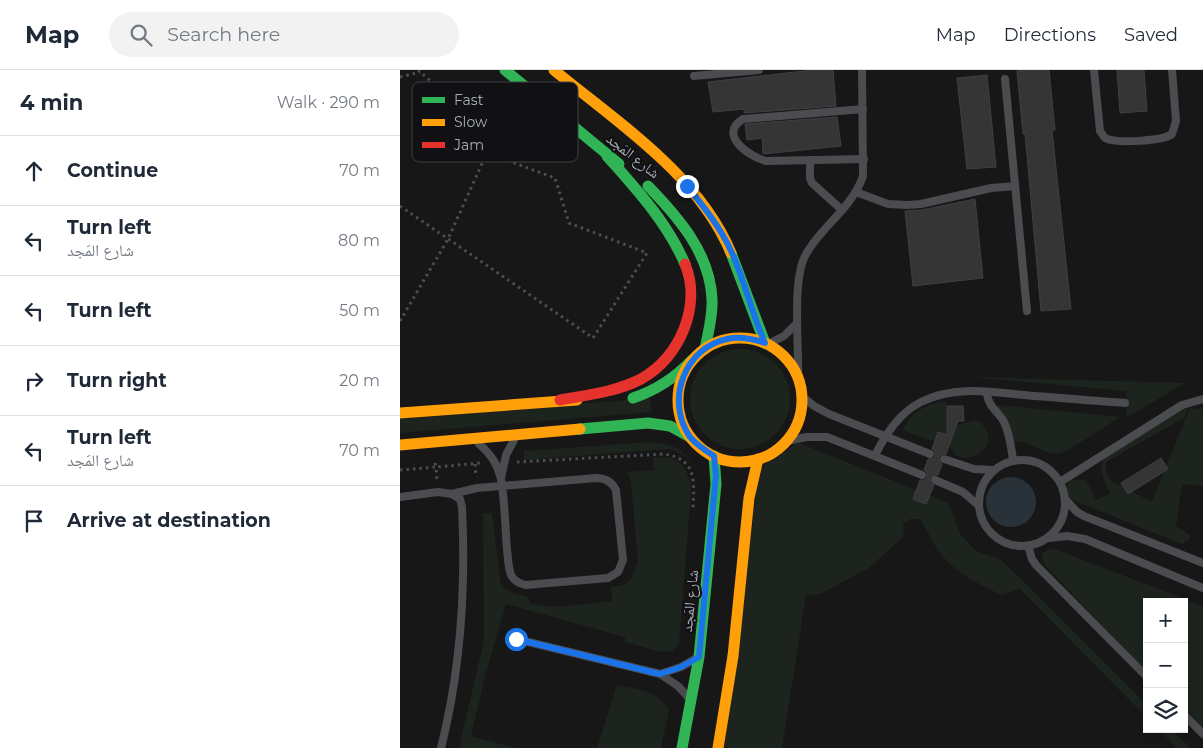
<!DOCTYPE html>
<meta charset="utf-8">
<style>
body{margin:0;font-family:Montserrat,"Noto Naskh Arabic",sans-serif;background:#f2f2f3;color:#1f2937}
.controls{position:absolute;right:15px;bottom:15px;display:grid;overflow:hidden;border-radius:0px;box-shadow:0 2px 8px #0003}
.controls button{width:45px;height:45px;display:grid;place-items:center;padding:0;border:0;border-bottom:1px solid #e0e1e3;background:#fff;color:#1f2937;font:25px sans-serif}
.stop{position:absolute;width:15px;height:15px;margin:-11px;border:4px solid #1a73e8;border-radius:50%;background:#fff}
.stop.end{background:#1a73e8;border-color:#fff;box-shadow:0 1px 5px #0008}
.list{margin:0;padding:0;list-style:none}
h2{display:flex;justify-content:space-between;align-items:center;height:65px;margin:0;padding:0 20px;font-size:21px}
h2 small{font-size:16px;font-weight:400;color:#747a83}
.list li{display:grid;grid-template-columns:32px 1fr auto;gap:15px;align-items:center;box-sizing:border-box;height:70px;padding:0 20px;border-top:1px solid #e0e1e3}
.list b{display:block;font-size:19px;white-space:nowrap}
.list p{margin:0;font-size:16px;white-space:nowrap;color:#747a83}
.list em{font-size:16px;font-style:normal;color:#747a83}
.icon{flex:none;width:28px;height:28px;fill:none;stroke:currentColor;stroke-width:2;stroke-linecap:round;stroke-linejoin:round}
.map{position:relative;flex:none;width:803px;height:678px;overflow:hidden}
header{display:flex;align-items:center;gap:30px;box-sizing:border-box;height:70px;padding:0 25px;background:#fff;border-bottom:1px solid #e0e1e3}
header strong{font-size:24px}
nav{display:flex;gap:28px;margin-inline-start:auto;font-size:18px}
.search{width:350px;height:45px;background:#f2f2f3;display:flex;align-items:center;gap:12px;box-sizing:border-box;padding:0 18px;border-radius:28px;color:#747a83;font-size:19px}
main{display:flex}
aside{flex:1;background:#fff}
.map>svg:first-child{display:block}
</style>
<header>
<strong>Map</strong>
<div class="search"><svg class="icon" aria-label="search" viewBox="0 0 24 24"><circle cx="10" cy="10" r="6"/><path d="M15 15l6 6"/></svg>Search here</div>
<nav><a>Map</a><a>Directions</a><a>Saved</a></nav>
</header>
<main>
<aside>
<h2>4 min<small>Walk · 290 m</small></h2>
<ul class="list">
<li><svg class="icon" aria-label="ahead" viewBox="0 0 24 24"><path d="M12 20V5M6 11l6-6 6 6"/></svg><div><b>Continue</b></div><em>70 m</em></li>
<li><svg class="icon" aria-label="left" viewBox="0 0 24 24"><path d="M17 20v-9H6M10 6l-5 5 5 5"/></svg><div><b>Turn left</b><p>شارع المَجد</p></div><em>80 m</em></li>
<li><svg class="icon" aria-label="left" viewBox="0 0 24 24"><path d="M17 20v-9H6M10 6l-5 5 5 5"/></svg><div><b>Turn left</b></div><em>50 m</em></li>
<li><svg class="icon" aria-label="right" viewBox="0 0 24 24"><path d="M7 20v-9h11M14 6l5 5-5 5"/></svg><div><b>Turn right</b></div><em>20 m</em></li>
<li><svg class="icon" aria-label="left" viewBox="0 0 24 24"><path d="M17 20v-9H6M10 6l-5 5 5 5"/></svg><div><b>Turn left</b><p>شارع المَجد</p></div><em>70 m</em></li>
<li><svg class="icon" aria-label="arrive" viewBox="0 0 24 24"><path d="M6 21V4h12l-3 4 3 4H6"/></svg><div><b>Arrive at destination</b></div></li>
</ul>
</aside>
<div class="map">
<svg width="803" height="678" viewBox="0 0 803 678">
<rect width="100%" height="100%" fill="#171717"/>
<g fill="#1d241e">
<circle cx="340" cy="329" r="50"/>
<path d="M571,307l214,6 -59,35 1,-27z"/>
<path d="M250,328l2,14 -252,21v-14z"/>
<path d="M546,331v35l-15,5 -29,-11c12,-19 21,-25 44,-29z"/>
<path d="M597,335l123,12 -50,32 -11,5 -12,-2 -23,-10h-13z"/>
<path d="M789,336l-5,12 -78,44v9l4,9 42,22 38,-94 13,1v77l-21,-2 -6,42 14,9v4l-8,5 -109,-44 -5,-4 -1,-12 4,-4h15l10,20 14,-6c-7,-18 -14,-25 -2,-44z"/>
<path d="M577,350c42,32 -43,63 -25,6z"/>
<path d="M249,372c23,2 32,5 46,24l-11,-11 -14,-6 -146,11v-9z"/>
<path d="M399,373l150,60 11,31 16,17 24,8 25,24 122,122v13l-127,-129 -18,6c-24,-11 -49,-23 -64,-45 -7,-10 -11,-22 -19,-31h-9l-7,5 1,12 -35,32 -49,26 -14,1 -24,153h-59l36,-275 13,-17z"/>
<path d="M253,388c5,0 12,-1 17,0 15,4 20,18 21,33l-12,153 -7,7 -11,1 -36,-10v-5l-119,-33 -20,68 -15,64 45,12h-57l25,-108 -1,-127h9l9,73 11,7 16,4 3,7 28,3 53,-6 -1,-14 15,-3 6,-7 6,-15 -7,-80 -4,-10 27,-2z"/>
<path d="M649,479l8,1 146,56v127l-19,-20v-111h-37v71l-102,-108 -3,-6 1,-6z"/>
<path d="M217,615c22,5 39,4 52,25l-8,38h-64z"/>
<path d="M758,659h13l19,19h-13z"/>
</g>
<circle fill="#2a3239" cx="611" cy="432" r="25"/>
<g fill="#353536" stroke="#3f4043">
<path d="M413,0h20l3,36 -92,7v-4l-31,3 -5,-30z"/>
<path d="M628,0h21l6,60h-3l19,179 -30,2 -16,-178 -2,1 -6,-63z"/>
<path d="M717,0h27l3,41 -27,2z"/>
<path d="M587,5l9,92 -29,2 -10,-91z"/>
<path d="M437,47l4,29 -78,8 -1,-16 -15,2 -2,-16z"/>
<path d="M575,129l8,79 -70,8 -8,-75 17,-1z"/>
<path d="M547,336h16l1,15h-6l-12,33h-4l-3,3v4l3,3 -4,11h-4l-4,3v5l4,2 -8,19 -13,-5 7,-19h5l2,-3v-5l-3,-2 4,-11h5l2,-3v-5l-3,-2 6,-17 9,3z"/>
<path d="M761,388l7,11 -40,25 -7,-11z"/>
</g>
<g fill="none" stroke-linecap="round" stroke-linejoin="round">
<g stroke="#4d4e52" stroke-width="3" stroke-dasharray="2.5 4" stroke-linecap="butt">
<path d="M18,0l76,67"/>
<path d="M0,7l20,-5"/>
<path d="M0,136l193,132 54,-85 -78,-30 -14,-45 -68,-25"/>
<path d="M0,251l48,-82 46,-102 37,-23"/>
<path d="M117,392l147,-8c34,5 30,29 29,56"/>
<path d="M35,393l1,4 45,-4"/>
<path d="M75,394l1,13"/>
<path d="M0,400l36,-3 1,15"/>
</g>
<g stroke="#4b4c50" stroke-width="8">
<path d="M694,0l6,61 5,7c11,6 58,3 67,-4l4,-13 -4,-51"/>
<path d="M294,6l65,-6"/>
<path d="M605,9l22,232"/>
<path d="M463,39l-120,10c-26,16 7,38 23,42l98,-2"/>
<path d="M410,90v18l2,5 30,27"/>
<path d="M456,122l32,12 19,1 14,-1 70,-16 24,-2"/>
<path d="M368,274l16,-8 13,-13"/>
<path d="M398,307c1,-30 -6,-96 7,-121 14,-28 47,-47 58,-80l-1,-106"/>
<path d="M587,322c0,14 11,19 17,30 6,12 7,25 9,38"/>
<path d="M402,326l12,10 15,8 101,40"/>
<path d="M387,371l20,-4h20l95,38"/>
<path d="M475,385c11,-21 24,-42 46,-53 35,-18 76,-9 113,-6 30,2 60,5 91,7"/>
<path d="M544,389l30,10 19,1"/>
<circle cx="622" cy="433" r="43"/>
<path d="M101,408l5,-23 8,-15"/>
<path d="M535,410l28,12 15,13"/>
<path d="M660,412l122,-77 21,-6"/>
<path d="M0,427l38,-5 14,2 25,-6 119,-10c10,0 16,4 20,12l7,70 -5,12 -10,6 -82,7c-6,-1 -12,-4 -15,-10 -3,-8 -3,-18 -4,-26 -2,-23 -2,-47 -6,-70 -3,-14 -11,-26 -22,-35"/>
<path d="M666,430l11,12 7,4 119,47"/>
<path d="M649,468l18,-2 18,3 118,49"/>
<path d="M628,476l4,13 4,6 111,112"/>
<path d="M116,569l144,35 18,12 11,12"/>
<path d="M260,604l21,-7 14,-8"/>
<path d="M784,645l19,19"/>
<path d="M41,678c20,-79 25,-160 21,-241l-2,-8 -8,-5"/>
</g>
<g stroke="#30b455" stroke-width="11">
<path d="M105,0l114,94"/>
<path d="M207,86c30,34 60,66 78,108"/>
<path d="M248,116c30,31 62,67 64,113 1,17 -4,34 -7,50"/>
<path d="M331,183l34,90"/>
<path d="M233,328c24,-8 42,-20 59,-38"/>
<path d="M180,359l68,-6 22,3 20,11"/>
<path d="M282,678l17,-91 17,-173 -2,-28"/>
</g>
<g stroke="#ff9f0a" stroke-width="11">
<path d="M154,0c64,53 144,104 177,183"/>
<circle cx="340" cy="330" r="62"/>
<path d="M0,343l177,-13"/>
<path d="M0,375l180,-16"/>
<path d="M318,678l15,-92 16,-158 9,-39"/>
</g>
<path stroke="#e5322d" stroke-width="11" d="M160,330c27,-5 56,-8 81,-21 39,-21 61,-74 44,-115"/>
</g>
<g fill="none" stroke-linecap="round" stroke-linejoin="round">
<path stroke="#1a73e8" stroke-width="6" d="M116,569l144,35 21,-7 18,-10 17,-182 -2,-19c-8,-5 -17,-11 -24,-19 -25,-36 -6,-89 37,-98 13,-3 26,0 38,4 -13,-29 -20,-61 -33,-90 -11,-25 -28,-46 -45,-67"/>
</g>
<g text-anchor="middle" stroke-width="4" stroke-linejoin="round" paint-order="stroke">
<g font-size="15" fill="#a8adb8" stroke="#111113">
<text transform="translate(233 86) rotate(38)" y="5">شارع المَجد</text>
<text transform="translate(290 531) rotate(-84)" y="5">شارع المَجد</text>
</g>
</g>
<rect x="12" y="12" width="166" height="80" rx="8" fill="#111113" stroke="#3e4045" stroke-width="1"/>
<rect x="22" y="27" width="23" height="6" fill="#30b455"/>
<rect x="22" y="49" width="23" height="7" fill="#ff9f0a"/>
<rect x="22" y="72" width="23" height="6" fill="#e5322d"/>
<g font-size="14" fill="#a8adb8">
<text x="54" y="35">Fast</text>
<text x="54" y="57">Slow</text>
<text x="54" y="80">Jam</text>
</g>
</svg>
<div class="controls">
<button>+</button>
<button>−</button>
<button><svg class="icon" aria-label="layers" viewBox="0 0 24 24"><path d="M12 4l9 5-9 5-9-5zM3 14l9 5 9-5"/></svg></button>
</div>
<div class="stop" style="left:116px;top:569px"></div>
<div class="stop end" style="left:287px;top:116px"></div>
</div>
</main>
